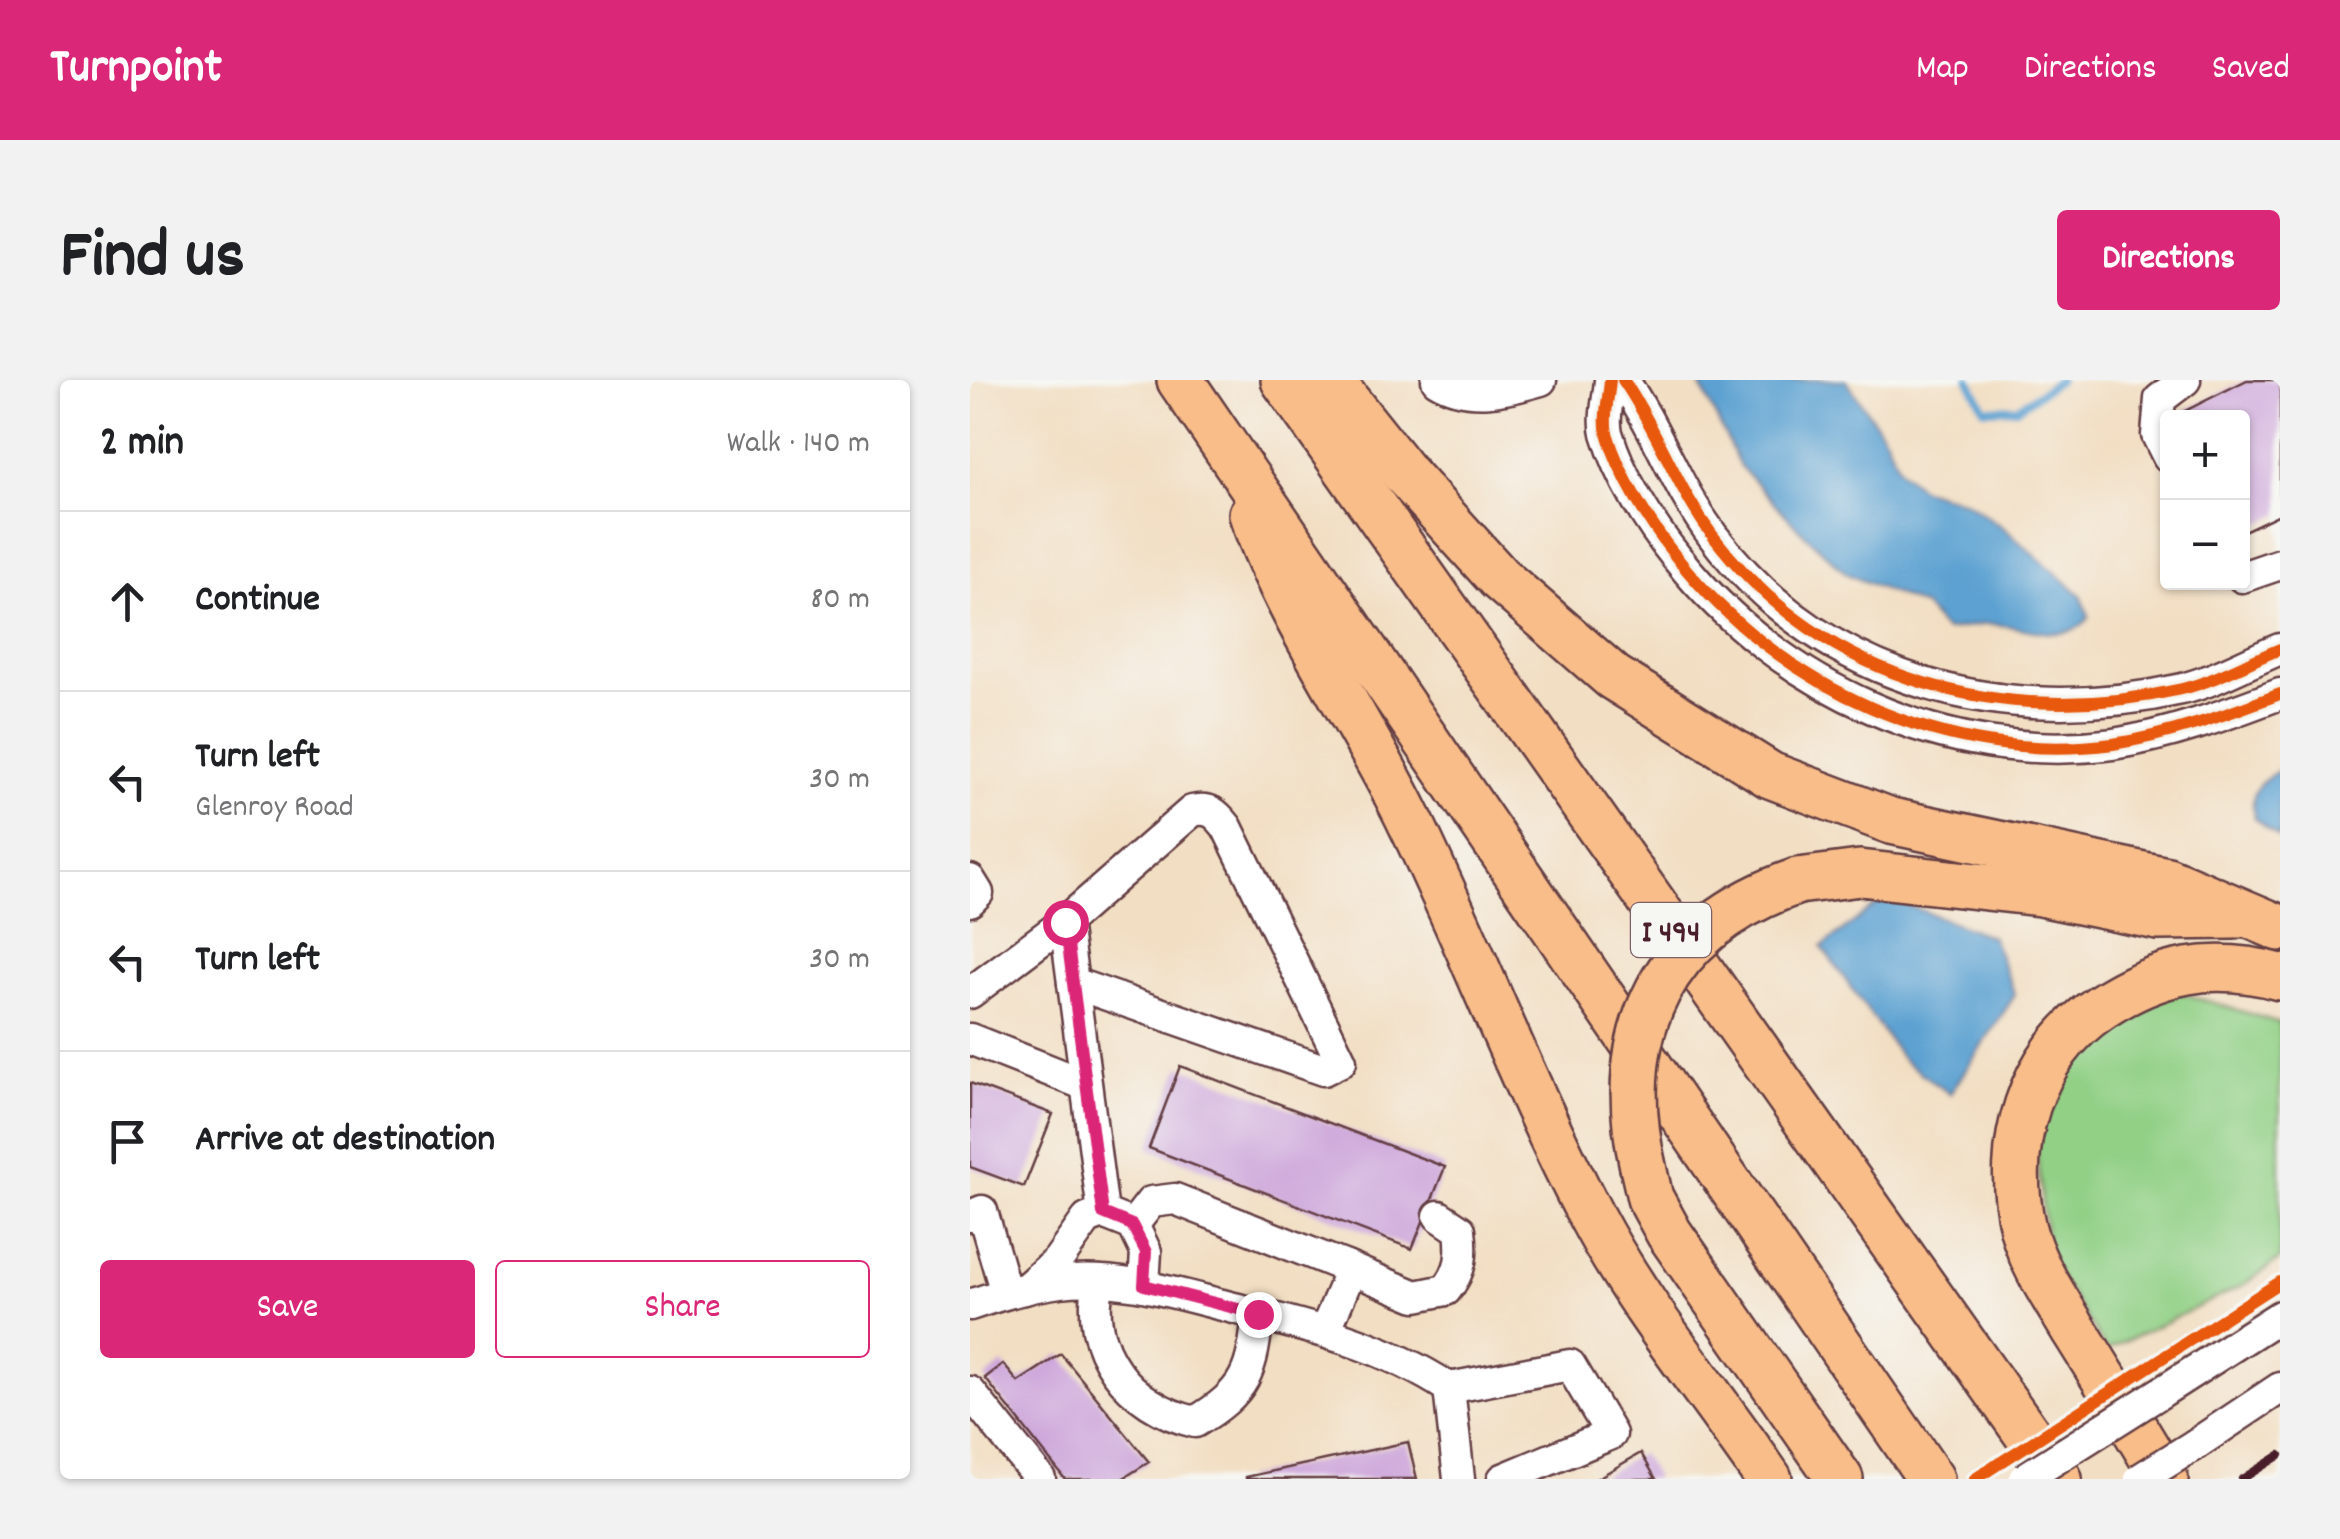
<!DOCTYPE html>
<meta charset="utf-8">
<style>
body{margin:0;font-family:Dekko,sans-serif;background:#f2f2f2;color:#202124}
.controls{position:absolute;right:30px;top:30px;display:grid;overflow:hidden;border-radius:10px;box-shadow:0 2px 8px #0004}
.controls button{width:90px;height:90px;display:grid;place-items:center;padding:0;border:0;border-bottom:2px solid #e0e0e0;background:#fff;color:#202124;font:50px sans-serif}
.stop{position:absolute;width:30px;height:30px;margin:-22px;border:8px solid #db2777;border-radius:50%;background:#fff}
.stop.end{background:#db2777;border-color:#fff;box-shadow:0 2px 10px #0008}
.list{margin:0;padding:0;list-style:none}
h2{display:flex;justify-content:space-between;align-items:center;height:130px;margin:0;padding:0 40px;font-size:42px}
h2 small{font-size:32px;font-weight:400;color:#757577}
.list li{display:grid;grid-template-columns:65px 1fr auto;gap:30px;align-items:center;box-sizing:border-box;height:180px;padding:0 40px;border-top:2px solid #e0e0e0}
.list b{display:block;font-size:38px;white-space:nowrap}
.list p{margin:0;font-size:32px;white-space:nowrap;color:#757577}
.list em{font-size:32px;font-style:normal;color:#757577}
.actions{display:flex;gap:20px;padding:30px 40px}
.actions a{flex:1;padding:22px 0;border:2px solid #db2777;border-radius:10px;text-align:center;font-size:35px;color:#db2777}
.actions .main{background:#db2777;color:#fff}
.icon{flex:none;width:55px;height:55px;fill:none;stroke:currentColor;stroke-width:2;stroke-linecap:round;stroke-linejoin:round}
.map{position:relative;flex:none;width:1310px;height:1099px;overflow:hidden;border-radius:10px}
header{display:flex;align-items:center;gap:60px;box-sizing:border-box;height:140px;padding:0 50px;background:#db2777;color:#fff}
header strong{font-size:48px}
nav{display:flex;gap:55px;margin-inline-start:auto;font-size:35px}
.intro{display:flex;align-items:center;justify-content:space-between;box-sizing:border-box;height:240px;padding:0 60px}
h1{margin:0;font-size:70px}
.button{padding:25px 45px;border-radius:10px;background:#db2777;color:#fff;font-size:35px;font-weight:700}
main{display:flex;gap:60px;padding:0 60px}
aside{flex:1;background:#fff;border-radius:10px;box-shadow:0 2px 8px #0004}
.map>svg:first-child{display:block}
</style>
<header>
<strong>Turnpoint</strong>
<nav><a>Map</a><a>Directions</a><a>Saved</a></nav>
</header>
<div class="intro"><h1>Find us</h1><a class="button">Directions</a></div>
<main>
<aside>
<h2>2 min<small>Walk · 140 m</small></h2>
<ul class="list">
<li><svg class="icon" aria-label="ahead" viewBox="0 0 24 24"><path d="M12 20V5M6 11l6-6 6 6"/></svg><div><b>Continue</b></div><em>80 m</em></li>
<li><svg class="icon" aria-label="left" viewBox="0 0 24 24"><path d="M17 20v-9H6M10 6l-5 5 5 5"/></svg><div><b>Turn left</b><p>Glenroy Road</p></div><em>30 m</em></li>
<li><svg class="icon" aria-label="left" viewBox="0 0 24 24"><path d="M17 20v-9H6M10 6l-5 5 5 5"/></svg><div><b>Turn left</b></div><em>30 m</em></li>
<li><svg class="icon" aria-label="arrive" viewBox="0 0 24 24"><path d="M6 21V4h12l-3 4 3 4H6"/></svg><div><b>Arrive at destination</b></div></li>
</ul>
<div class="actions"><a class="main">Save</a><a>Share</a></div>
</aside>
<div class="map">
<svg width="1310" height="1099" viewBox="0 0 1310 1099">
<rect width="100%" height="100%" fill="#f6f6f2"/>
<filter id="ink" filterUnits="userSpaceOnUse"><feTurbulence type="fractalNoise" baseFrequency=".01" numOctaves="2"/><feDisplacementMap in="SourceGraphic" scale="20" xChannelSelector="R" yChannelSelector="G"/><feConvolveMatrix kernelMatrix="1 2 1 2 8 2 1 2 1" color-interpolation-filters="sRGB"/></filter>
<filter id="wash" filterUnits="userSpaceOnUse"><feTurbulence type="fractalNoise" baseFrequency=".0048" numOctaves="4" result="noise"/><feDisplacementMap in="SourceGraphic" scale="40" xChannelSelector="R" yChannelSelector="G"/><feGaussianBlur stdDeviation="2.25" result="paint"/><feColorMatrix in="noise" values="0 0 0 0 0 0 0 0 0 0 0 0 0 0 0 0 0 1.4 0 .05"/><feComposite in="paint" operator="in"/></filter>
<g filter="url(#wash)">
<rect width="100%" height="100%" fill="#f2dec2"/>
<path fill="#92d086" stroke="#6e7858" stroke-width="2.5" d="M1205,611l105,32v236l-38,27 -135,64 -59,-91 -14,-133 60,-94z"/>
<g fill="#5ba1d1" stroke="#52607e" stroke-width="2.5">
<path d="M728,0h148l39,57 15,33 20,18 46,14 38,26 77,67 8,22c-22,31 -66,8 -97,7 -15,0 -32,5 -47,7l-22,-25 -76,-32 -51,-48 -56,-60z"/>
<path d="M1310,390v68l-26,-20c-4,-27 2,-35 26,-48z"/>
<path d="M916,517l106,40 23,58 -65,99 -47,-34 -81,-113z"/>
</g>
<g fill="none" stroke-linecap="round" stroke-linejoin="round">
<path stroke="#5ba1d1" stroke-width="8" d="M999,0l16,29 32,-1 42,-28"/>
</g>
<g id="blocks">
<g fill="#cba1d9">
<path d="M1277,0h33v134l-38,18v-114l-65,-3z"/>
<path d="M210,686l265,101 -33,82 -263,-101z"/>
<path d="M0,703l83,31 -29,73 -54,-20z"/>
<path d="M91,974l88,108 -27,17h-57l-80,-101 18,-14 15,18z"/>
<path d="M438,1062l9,37h-171v-2z"/>
<path d="M671,1073l15,26h-60z"/>
</g>
</g>
</g>
<g filter="url(#ink)">
<use href="#blocks" fill-opacity="0" stroke="#633c42" stroke-width="2.5"/>
<g fill="none" stroke-linecap="round" stroke-linejoin="round">
<defs>
<g id="minor">
<path d="M467,0c33,20 69,10 104,0"/>
<path d="M640,0c-1,16 -7,38 -3,53 13,44 42,90 70,125 102,129 271,208 436,186 58,-9 112,-29 167,-50"/>
<path d="M653,0c35,50 53,107 90,156 112,148 294,193 469,153 33,-8 66,-27 98,-40"/>
<path d="M1198,77l-11,-22 3,-36 25,-19"/>
<path d="M1272,197l38,-13"/>
<path d="M0,500l8,13 -8,8"/>
<path d="M95,542l38,291"/>
<path d="M0,613l95,-71 127,-111c18,-4 24,2 35,16l114,234 -18,9 -250,-87"/>
<path d="M0,659l116,46"/>
<path d="M0,836l12,-5 24,82"/>
<path d="M163,845l18,-23 24,-3 171,68 2,10 -23,54"/>
<path d="M376,887l70,29 30,-6c16,-20 17,-35 14,-60l-21,-14"/>
<path d="M129,901c-16,68 30,126 96,141 52,-31 57,-50 63,-108"/>
<path d="M55,909l33,-29 29,-41 16,-6 30,12 13,27 -2,33"/>
<path d="M0,925c29,-10 59,-19 90,-23 57,-7 111,10 166,24 79,20 155,37 223,82"/>
<path d="M0,1012l70,87"/>
<path d="M1190,1013l120,-77"/>
<path d="M1226,1064l84,-56"/>
<path d="M489,1099l-10,-91 121,-23 41,69 -108,45"/>
</g>
<g id="highway">
<path d="M210,0l751,1099"/>
<path d="M314,0l775,1099"/>
<path d="M360,0l76,95 93,103 114,99 157,98 121,46 276,59 113,48"/>
<path d="M282,134c37,107 106,201 156,303 64,131 115,269 183,399 49,93 119,176 178,263"/>
<path d="M828,501l62,-8 180,20 118,24 76,-1"/>
<path d="M673,787l7,31 19,35 171,246"/>
<path d="M1195,1099c-30,-50 -60,-100 -91,-149 -19,-32 -42,-65 -51,-101 -20,-82 6,-174 78,-222 58,-38 112,-48 179,-30"/>
</g>
</defs>
<use href="#minor" stroke="#633c42" stroke-width="35"/>
<use href="#highway" stroke="#633c42" stroke-width="50"/>
<use href="#minor" stroke="#fff" stroke-width="30"/>
<use href="#highway" stroke="#f8bd89" stroke-width="45"/>
<path stroke="#4a1f2b" stroke-width="8" d="M1272,1099l38,-24"/>
<defs>
<g id="minor-bridge">
<path d="M1054,1099l136,-86"/>
<path d="M1170,1099l56,-35"/>
</g>
<path id="highway-bridge" d="M673,787c-31,-136 20,-240 155,-286"/>
</defs>
<use href="#minor-bridge" stroke="#633c42" stroke-width="35" stroke-linecap="butt"/>
<use href="#highway-bridge" stroke="#633c42" stroke-width="50" stroke-linecap="butt"/>
<use href="#minor-bridge" stroke="#fff" stroke-width="30"/>
<use href="#highway-bridge" stroke="#f8bd89" stroke-width="45"/>
<defs>
<g id="cycleway">
<path d="M640,0c-1,16 -7,38 -3,53 13,44 42,90 70,125 102,129 271,208 436,186 58,-9 112,-29 167,-50"/>
<path d="M653,0c35,50 53,107 90,156 112,148 294,193 469,153 33,-8 66,-27 98,-40"/>
<path d="M1005,1099l305,-197"/>
</g>
</defs>
<use href="#cycleway" stroke="#f6f6f2" stroke-width="19"/>
<use href="#cycleway" stroke="#e8590c" stroke-width="12"/>
</g>
</g>
<g fill="none" stroke-linecap="round" stroke-linejoin="round" filter="url(#ink)">
<path stroke="#db2777" stroke-width="12" d="M95,542l38,291 29,12 14,27 -2,33 114,29"/>
</g>
<g text-anchor="middle" stroke-width="8" stroke-linejoin="round" paint-order="stroke">
<rect fill="#f6f6f2" stroke="#7e6067" stroke-width="2.5" x="661" y="523" width="80" height="54" rx="8"/>
<g font-size="32" font-weight="bold" fill="#4a1f2b">
<text x="701" y="561">I 494</text>
</g>
</g>
</svg>
<div class="controls">
<button>+</button>
<button>−</button>
</div>
<div class="stop" style="left:95px;top:542px"></div>
<div class="stop end" style="left:288px;top:934px"></div>
</div>
</main>
